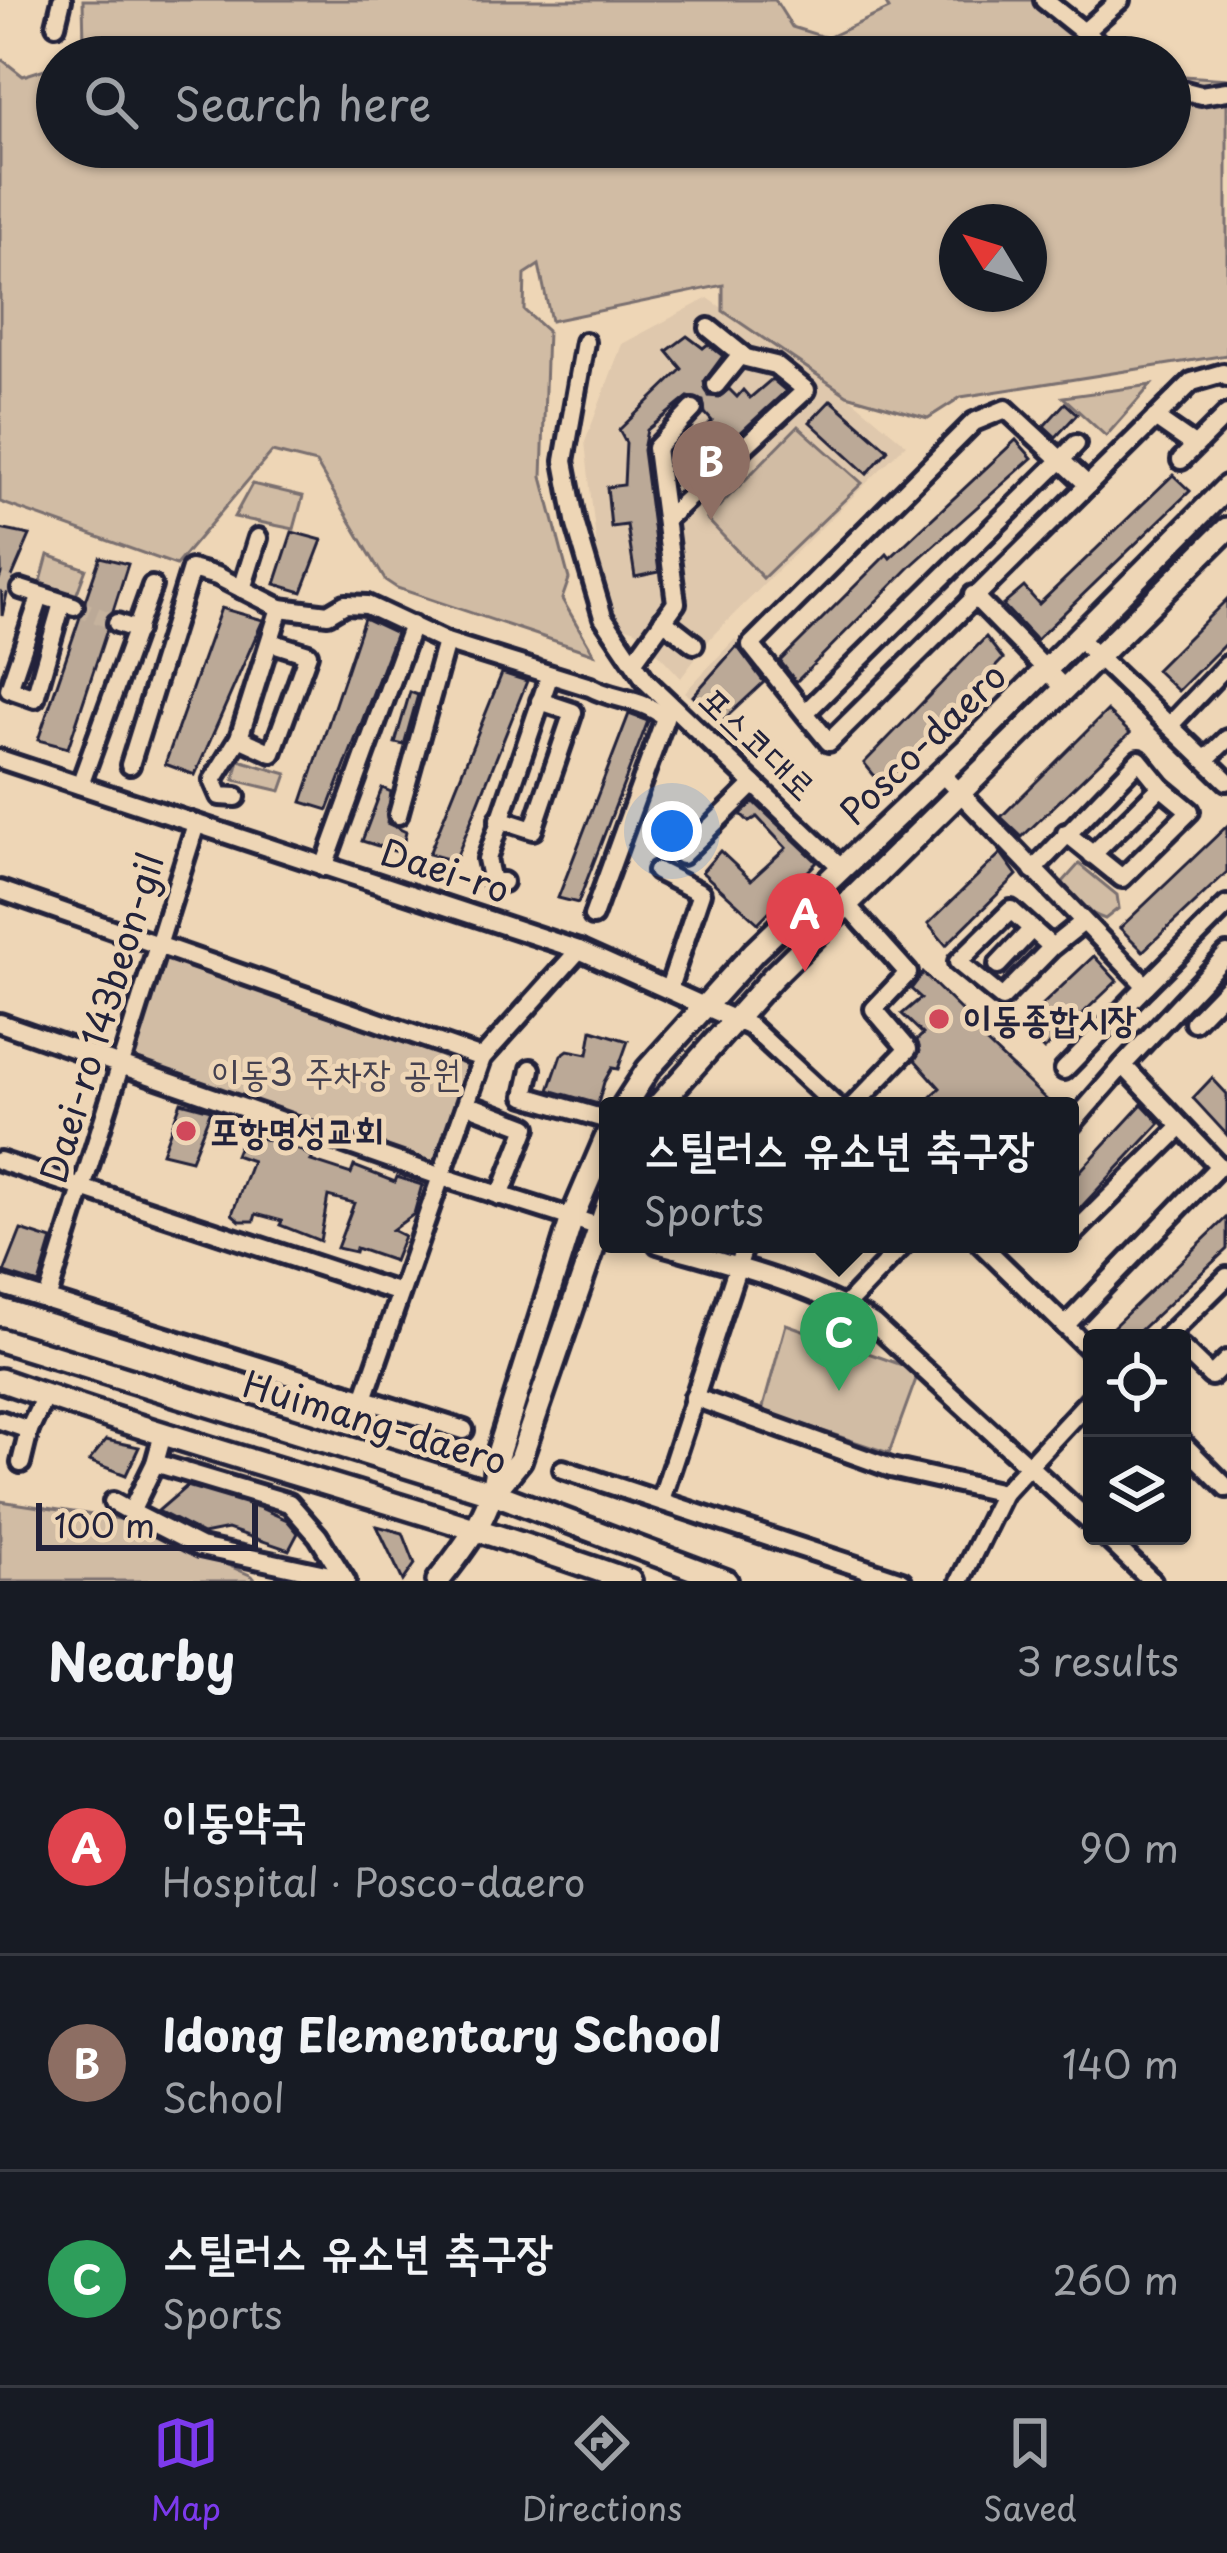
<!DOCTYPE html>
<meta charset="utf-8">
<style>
body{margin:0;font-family:"Playpen Sans","Poor Story",sans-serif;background:#20242c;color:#f1f3f6}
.controls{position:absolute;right:36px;bottom:36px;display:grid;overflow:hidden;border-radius:12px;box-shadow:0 3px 9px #0004}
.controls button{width:108px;height:108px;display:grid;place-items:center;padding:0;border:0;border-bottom:3px solid #363941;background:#171b24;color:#f1f3f6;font:60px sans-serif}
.compass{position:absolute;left:939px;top:204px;width:108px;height:108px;border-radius:50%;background:#171b24;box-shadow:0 3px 9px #0004;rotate:308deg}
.scale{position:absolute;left:36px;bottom:30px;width:222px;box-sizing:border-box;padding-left:12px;border:6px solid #22223b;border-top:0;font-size:33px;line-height:42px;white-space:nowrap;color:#22223b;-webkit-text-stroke:9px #eed6b6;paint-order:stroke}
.you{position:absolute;left:672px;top:831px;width:42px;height:42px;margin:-30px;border:9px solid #fff;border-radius:50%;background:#1a73e8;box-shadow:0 0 0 18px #1a73e833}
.badge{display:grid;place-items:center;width:78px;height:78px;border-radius:50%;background:#7c3aed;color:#fff;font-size:39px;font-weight:700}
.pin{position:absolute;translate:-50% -99px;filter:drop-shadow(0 3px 6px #0008)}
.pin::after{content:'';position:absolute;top:63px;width:42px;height:36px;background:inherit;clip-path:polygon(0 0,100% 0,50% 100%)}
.popup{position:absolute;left:599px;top:1097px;width:480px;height:156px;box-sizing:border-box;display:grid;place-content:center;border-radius:12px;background:#171b24;filter:drop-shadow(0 3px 9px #0005);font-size:39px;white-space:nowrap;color:#9ea1a6}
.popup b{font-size:45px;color:#f1f3f6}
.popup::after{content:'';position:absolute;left:50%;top:100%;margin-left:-24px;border:24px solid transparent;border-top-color:#171b24}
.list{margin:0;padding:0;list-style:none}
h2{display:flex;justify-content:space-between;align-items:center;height:156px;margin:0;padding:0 48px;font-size:51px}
h2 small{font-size:39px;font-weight:400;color:#9ea1a6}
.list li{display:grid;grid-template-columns:78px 1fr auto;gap:36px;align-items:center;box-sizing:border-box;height:216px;padding:0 48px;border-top:3px solid #363941}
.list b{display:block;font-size:45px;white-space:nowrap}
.list p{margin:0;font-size:39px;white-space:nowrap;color:#9ea1a6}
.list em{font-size:39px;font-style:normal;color:#9ea1a6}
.icon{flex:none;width:66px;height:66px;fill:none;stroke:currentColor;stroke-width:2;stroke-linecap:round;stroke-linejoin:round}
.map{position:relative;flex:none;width:1227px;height:1581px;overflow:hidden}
.search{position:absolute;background:#171b24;box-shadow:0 3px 9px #0004;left:36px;right:36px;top:36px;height:132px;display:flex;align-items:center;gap:30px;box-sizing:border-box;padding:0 42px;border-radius:66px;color:#9ea1a6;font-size:45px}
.sheet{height:804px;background:#171b24}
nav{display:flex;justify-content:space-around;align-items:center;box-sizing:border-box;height:168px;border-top:3px solid #363941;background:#171b24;font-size:33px;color:#9ea1a6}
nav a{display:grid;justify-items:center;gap:6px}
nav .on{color:#7c3aed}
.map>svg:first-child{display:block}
</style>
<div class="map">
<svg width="1227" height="1581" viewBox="0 0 1227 1581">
<rect width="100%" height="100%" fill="#eed6b6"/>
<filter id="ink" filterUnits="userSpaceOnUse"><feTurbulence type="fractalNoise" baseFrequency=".00833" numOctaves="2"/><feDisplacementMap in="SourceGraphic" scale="24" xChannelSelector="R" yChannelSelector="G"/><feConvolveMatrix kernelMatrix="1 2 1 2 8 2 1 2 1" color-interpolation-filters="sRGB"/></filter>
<g filter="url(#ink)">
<g fill="#dfc8ad">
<path d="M708,298l139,97 59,49 -193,191 -32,43 -45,-48 -22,-7 -12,-27 -17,-154 37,-98z"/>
<path d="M735,639l35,37 -50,51 -35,-35z"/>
</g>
<g fill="#d1bca4" stroke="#7a6f70" stroke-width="3" fill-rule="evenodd">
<path d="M83,0h692l17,27 35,11 62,-29 -5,-9h167l22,11 59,46h-1064l16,-13z"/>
<path d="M0,58l23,18 34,-11v82h1113v-72l57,4v276l-266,42 -33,21 -81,-23 -124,-84v-26l-172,36 -12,-56 -14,9 -1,36 23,21 -5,146 27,102 -7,20 32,55 -197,-66 -12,-8 -69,-117 -44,-11 -96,113 -176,-63zM957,222h72v72h-72z"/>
<path d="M1151,385l-45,51 -43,-39z"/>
<path d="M798,426l64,57 -99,95 -56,-59z"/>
<path d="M252,484l51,12 -9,33 -60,-12z"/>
<path d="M48,555l38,14 -12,32 -36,-9z"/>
<path d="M239,760l48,14 -6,17 -47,-11z"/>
<path d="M1079,864l38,31 2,13 -14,11c-17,-6 -37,-19 -42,-37z"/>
<path d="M158,943l324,115 -40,119 -323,-115z"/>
<path d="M786,1324l133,47 -30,82 -127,-42z"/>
<path d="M0,1501l126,19 126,56 4,5h-256z"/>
</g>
<g fill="#bba997" stroke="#22223b" stroke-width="3">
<path d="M687,336l16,12 5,-4 15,12 -19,26 5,14 10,1 10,-8 8,8 6,-7 7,8 22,-19 14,12 -93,85 -17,-15 36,-40 -7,-8 -2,-12 -15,-4 -41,33 -4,20 16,122 -24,5 -8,-52 -16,2 -4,-40 17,-2 2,-42 -7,-13 63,-61 -15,-18z"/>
<path d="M831,400l57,50 -21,24 -57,-52z"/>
<path d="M1065,403l12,11 -21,23 -12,-11z"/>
<path d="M1016,440l16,18 -119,106 -117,118 -16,-21 107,-107 3,4z"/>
<path d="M1173,475l17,16 -154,149 -33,-35 21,-18 15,17z"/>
<path d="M0,529l30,6 -21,49 -7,32z"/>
<path d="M292,532l30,8 -20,52 -27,-8z"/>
<path d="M100,557l28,7 -15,47 -8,9 2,10 -39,118 -30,-8 42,-123 6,-6 -1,-10z"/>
<path d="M1227,599v43l-49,49 -22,-21z"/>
<path d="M221,608l42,12 -68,155 -30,-11z"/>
<path d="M364,618l32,15 -68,177 -26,-8z"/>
<path d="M986,637l17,22 -121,126 -18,-22z"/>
<path d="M737,646l27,36 -44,41 -27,-27z"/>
<path d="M502,673l25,8 -72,180 -26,-7z"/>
<path d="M410,692l8,3 -14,50 -9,-2z"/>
<path d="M1107,711l23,22 -108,104 -21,-20z"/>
<path d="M629,714l19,7 -70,182 -20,-5z"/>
<path d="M382,788l9,4 -4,31 19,9 -5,21 -39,-12z"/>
<path d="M754,802l63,60 -59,61 -56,-51 18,-21 31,29 35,-32 -29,-31 -8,5 -8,-8z"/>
<path d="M1227,826v46l-84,79 -23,-23z"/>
<path d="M1001,853l16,22 -71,70 -18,-21z"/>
<path d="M1094,956l23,25 -73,69 -24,-24z"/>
<path d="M923,973l52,51 -4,4 82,78h-132l19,-18 -25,-28 5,-9 -3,-11 6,-6 -21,-20 19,-16 -10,-9z"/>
<path d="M592,1030l36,11 -10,28 -6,-1 -8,14 -6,22 -49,-14 12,-35 7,-5 20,4z"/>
<path d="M1212,1078l15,16v41l-34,-37z"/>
<path d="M181,1102l30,8 -20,50 -29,-7z"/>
<path d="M1142,1104l18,19 -90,96v-37z"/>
<path d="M244,1133l58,18 11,7 -2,3 40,13 3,-8 41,16 2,-5 25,8 -8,29 -22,16 12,6 -10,25 -38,-13 -1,4 -18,-4 17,-45 -26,-7 -8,45 -40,-16 2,-4 -26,-7 -2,7h-14l-8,-7 20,-53 -17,-6z"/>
<path d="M1227,1217v32l-95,89h-10l-10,-10z"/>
<path d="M21,1230l31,10 -13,44 -35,-11z"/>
<path d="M106,1440l33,7 -13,28 -37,-14z"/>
<path d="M187,1486l71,21 29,13 11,13 -9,17 -61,-21 -25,5 -45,-23z"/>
<path d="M377,1526l26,7 12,31 -12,17z"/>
</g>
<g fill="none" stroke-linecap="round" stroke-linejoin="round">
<g stroke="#c5b29d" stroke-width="16" stroke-dasharray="16 8" stroke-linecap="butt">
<path d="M0,581l21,8"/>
<path d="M74,606l43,17"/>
</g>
<defs>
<g id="minor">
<path d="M1044,0l71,57"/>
<path d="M56,25l6,-25"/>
<path d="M1084,32l36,-32"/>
<path d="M1170,87l31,8 26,-4"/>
<path d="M585,342l-21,119 12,64 27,92 43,64 196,187"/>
<path d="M716,385l25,-31"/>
<path d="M1155,418l39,27"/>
<path d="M1181,460l46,-46"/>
<path d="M1088,485l104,-103 31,-9 4,4"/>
<path d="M667,518l139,-128 -31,-25 -29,-7 -37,-30"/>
<path d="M21,589l53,17"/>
<path d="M242,589l16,-51"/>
<path d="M973,595l92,94"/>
<path d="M40,597l-31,92 26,9 27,-95"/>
<path d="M663,620l31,24"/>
<path d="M117,623l20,7"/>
<path d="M1077,637l150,144"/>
<path d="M634,661l42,-58 -20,-155 37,-39"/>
<path d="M805,713l24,29 259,-257 -82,-76 -32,13 -223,223 54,68 255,-252 16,-17"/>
<path d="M1170,725l57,-60"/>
<path d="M239,738l33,15 36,-99 -38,-12"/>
<path d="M0,759l579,191 172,77 85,79"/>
<path d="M1205,760l22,-21"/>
<path d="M130,765l61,-196 26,7 63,32 48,6 17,-10 22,1 79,37 144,45c25,14 53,11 75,31l-72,198"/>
<path d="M942,774l204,212 81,-81"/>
<path d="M80,785l72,-199"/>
<path d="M236,797l-16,-1 -7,-16 26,-42 41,-130"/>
<path d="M398,815l48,-173"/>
<path d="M499,819l34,11 40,-118 -33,-11"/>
<path d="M682,855l72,-71"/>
<path d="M1092,855l69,-68"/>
<path d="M324,867l88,-242"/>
<path d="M1033,870l106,-110 22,27 29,24 -68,67 -56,-45"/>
<path d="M657,871l44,22 -32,95"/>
<path d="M503,882h-11l-5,-23 62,-182"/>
<path d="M0,890l482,168"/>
<path d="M847,905l61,68 -34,36 34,40 -55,57"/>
<path d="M1052,947l-41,-37 -53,52 44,36 50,-51 30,-24"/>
<path d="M998,965l33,-35"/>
<path d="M1194,1022l33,-34"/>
<path d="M0,1023l442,154 165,52"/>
<path d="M531,1069l-6,27 83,24"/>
<path d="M1064,1070l82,-84"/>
<path d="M477,1108l50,19 -27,69"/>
<path d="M1070,1126l53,-61"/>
<path d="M0,1161l400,132"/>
<path d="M1070,1237l111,-110"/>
<path d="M658,1244c72,21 151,39 215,79l219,201"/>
<path d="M981,1244l111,108"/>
<path d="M0,1285l464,145"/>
<path d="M47,1300l149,-476"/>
<path d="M845,1306l59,-62"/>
<path d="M1065,1326l154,-160 -96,-101 104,-111"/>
<path d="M1171,1338l-3,-3 59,-58"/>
<path d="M1182,1348l29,28 16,-16"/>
<path d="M365,1396l117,-338 97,-108"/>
<path d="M694,1397l197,71 112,25"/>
<path d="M0,1420l29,10 16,-34"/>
<path d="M1182,1443l45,45"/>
<path d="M21,1463l8,-33"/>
<path d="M155,1463l134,40 29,33 28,45"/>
<path d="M563,1469l339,112"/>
<path d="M661,1500l84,-256"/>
<path d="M113,1502l18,10 24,-49 8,-29"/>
<path d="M131,1512l69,35 144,31"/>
<path d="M1105,1536l47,45"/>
<path d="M960,1581l43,-88 89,-96"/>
</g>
<g id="major">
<path d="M624,1106l24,-37 106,-117 216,-206 257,-259"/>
<path d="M658,1106l115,-129 454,-448"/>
<path d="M0,1340l493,153 233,88"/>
<path d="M0,1380c208,73 422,127 630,201"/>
<path d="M493,1493l27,-33 88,-256"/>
<path d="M438,1581c29,-37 58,-72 58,-121l76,-242 36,-84"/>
</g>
</defs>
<use href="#minor" stroke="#22223b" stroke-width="26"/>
<use href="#major" stroke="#22223b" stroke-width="30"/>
<use href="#minor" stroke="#eed6b6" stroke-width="16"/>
<use href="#major" stroke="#eed6b6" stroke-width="21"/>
</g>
</g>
<g fill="#d1495b" stroke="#eed6b6" stroke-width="4.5">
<circle cx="939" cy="1019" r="12"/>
<circle cx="186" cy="1131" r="12"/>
</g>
<g text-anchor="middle" stroke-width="10" stroke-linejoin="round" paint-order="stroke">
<g font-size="36" fill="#22223b" stroke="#eed6b6">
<text transform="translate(758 743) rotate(44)" y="13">포스코대로</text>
<text transform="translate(923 744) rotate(-44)" y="13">Posco-daero</text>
<text transform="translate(445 871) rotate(18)" y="13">Daei-ro</text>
<text transform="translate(102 1018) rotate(-73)" y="13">Daei-ro 143beon-gil</text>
<text transform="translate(375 1423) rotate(17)" y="13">Huimang-daero</text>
</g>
<g font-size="36" font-weight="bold" fill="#22223b" stroke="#eed6b6" text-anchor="start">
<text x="963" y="1032">이동종합시장</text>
<text x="210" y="1144">포항명성교회</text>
</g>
<g font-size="36" fill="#454150" stroke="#eed6b6">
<text x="336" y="1086">이동3 주차장 공원</text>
</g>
</g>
</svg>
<div class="controls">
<button><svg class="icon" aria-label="locate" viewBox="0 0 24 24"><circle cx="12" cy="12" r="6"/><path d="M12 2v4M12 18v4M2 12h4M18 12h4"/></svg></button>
<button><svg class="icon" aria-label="layers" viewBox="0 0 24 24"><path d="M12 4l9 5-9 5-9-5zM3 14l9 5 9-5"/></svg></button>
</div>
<svg class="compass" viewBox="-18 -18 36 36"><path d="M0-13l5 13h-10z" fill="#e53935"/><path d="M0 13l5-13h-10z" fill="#9ea1a6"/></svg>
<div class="scale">100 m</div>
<div class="you"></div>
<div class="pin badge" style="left:805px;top:972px;background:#e0444e">A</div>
<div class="pin badge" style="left:711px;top:520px;background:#8d6e63">B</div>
<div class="pin badge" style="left:839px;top:1391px;background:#2e9e5b">C</div>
<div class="popup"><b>스틸러스 유소년 축구장</b>Sports</div>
<div class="search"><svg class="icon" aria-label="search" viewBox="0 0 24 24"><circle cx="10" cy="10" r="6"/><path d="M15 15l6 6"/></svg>Search here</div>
</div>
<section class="sheet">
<h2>Nearby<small>3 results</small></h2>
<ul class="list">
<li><span class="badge" style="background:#e0444e">A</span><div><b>이동약국</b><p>Hospital · Posco-daero</p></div><em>90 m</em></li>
<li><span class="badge" style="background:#8d6e63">B</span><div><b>Idong Elementary School</b><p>School</p></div><em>140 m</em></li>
<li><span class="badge" style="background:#2e9e5b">C</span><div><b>스틸러스 유소년 축구장</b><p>Sports</p></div><em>260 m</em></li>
</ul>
</section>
<nav>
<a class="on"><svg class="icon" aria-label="map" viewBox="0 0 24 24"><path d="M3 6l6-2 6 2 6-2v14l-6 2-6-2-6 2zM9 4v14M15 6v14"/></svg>Map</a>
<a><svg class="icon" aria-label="directions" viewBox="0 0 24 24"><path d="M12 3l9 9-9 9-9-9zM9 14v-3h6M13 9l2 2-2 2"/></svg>Directions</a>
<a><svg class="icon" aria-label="saved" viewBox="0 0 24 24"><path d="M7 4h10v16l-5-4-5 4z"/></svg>Saved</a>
</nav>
